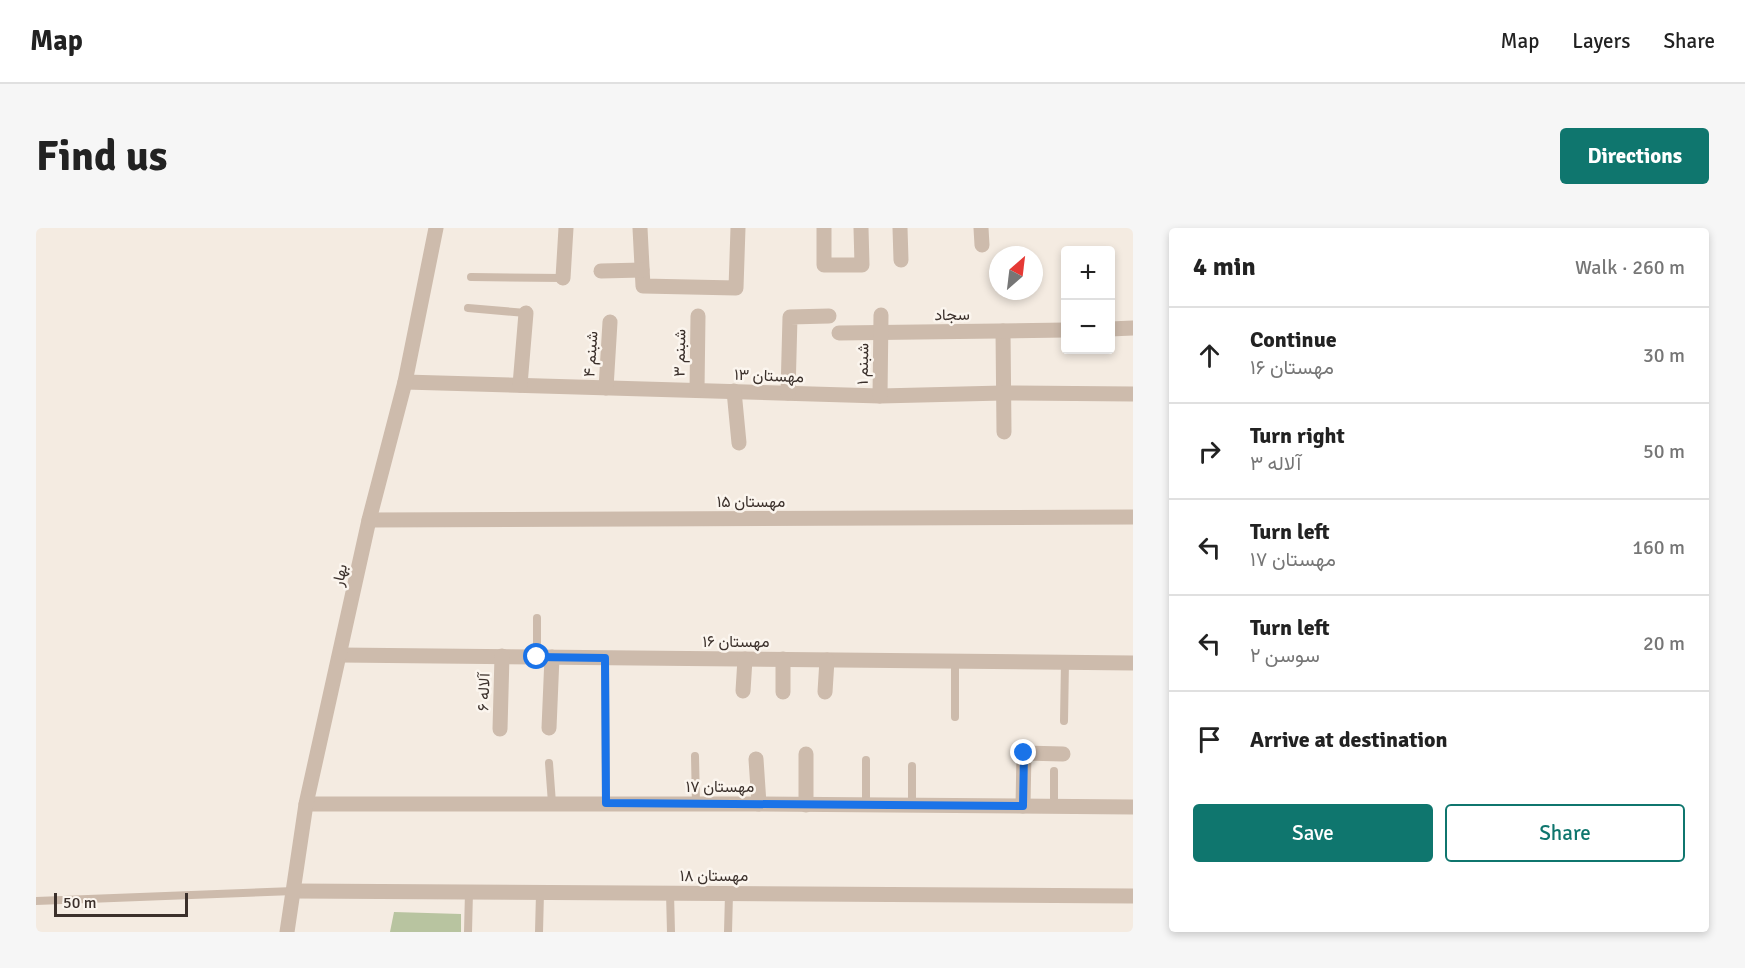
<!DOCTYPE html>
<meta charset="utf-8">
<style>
body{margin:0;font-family:Signika,Vazirmatn,sans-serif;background:#f6f6f6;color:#222}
.controls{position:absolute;right:18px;top:18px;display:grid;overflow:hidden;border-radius:6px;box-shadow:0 3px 9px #0003}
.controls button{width:54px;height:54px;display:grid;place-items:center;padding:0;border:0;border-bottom:2px solid #e0e0e0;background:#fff;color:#222;font:30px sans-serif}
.compass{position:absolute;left:953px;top:18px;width:54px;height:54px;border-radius:50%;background:#fff;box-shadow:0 3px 9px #0003;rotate:28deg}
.scale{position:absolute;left:18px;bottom:15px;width:134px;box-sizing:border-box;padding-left:6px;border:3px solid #3b302b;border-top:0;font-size:16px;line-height:21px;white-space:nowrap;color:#3b302b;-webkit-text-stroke:4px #fbf5ee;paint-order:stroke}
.stop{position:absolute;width:18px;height:18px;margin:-14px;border:4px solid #1a73e8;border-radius:50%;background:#fff}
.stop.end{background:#1a73e8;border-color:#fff;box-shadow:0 2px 6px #0008}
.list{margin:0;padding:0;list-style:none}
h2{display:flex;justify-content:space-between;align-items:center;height:78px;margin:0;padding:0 24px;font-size:26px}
h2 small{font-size:20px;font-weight:400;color:#767676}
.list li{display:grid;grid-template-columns:39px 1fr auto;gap:18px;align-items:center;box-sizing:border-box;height:96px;padding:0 24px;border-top:2px solid #e0e0e0}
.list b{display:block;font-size:22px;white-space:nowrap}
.list p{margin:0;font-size:20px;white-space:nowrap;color:#767676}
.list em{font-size:20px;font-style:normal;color:#767676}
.actions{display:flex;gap:12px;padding:18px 24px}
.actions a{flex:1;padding:14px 0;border:2px solid #0f766e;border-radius:6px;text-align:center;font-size:21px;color:#0f766e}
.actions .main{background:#0f766e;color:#fff}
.icon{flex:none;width:33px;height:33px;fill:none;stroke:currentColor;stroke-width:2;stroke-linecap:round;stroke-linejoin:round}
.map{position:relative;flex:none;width:1097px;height:704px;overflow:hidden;border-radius:6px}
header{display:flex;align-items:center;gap:36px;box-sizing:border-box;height:84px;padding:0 30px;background:#fff;border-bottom:2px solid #e0e0e0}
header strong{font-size:28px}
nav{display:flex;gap:33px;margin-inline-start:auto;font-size:21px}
.intro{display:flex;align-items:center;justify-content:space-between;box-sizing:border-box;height:144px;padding:0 36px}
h1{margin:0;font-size:42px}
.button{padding:15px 27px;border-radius:6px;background:#0f766e;color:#fff;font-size:21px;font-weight:700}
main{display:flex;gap:36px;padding:0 36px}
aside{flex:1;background:#fff;border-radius:6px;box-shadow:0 3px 9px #0003}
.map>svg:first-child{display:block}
</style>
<header>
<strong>Map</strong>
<nav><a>Map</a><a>Layers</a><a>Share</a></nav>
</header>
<div class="intro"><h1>Find us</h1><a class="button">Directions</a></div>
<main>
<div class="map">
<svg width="1097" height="704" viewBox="0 0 1097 704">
<rect width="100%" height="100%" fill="#f4ebe1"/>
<path fill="#b8c4a0" d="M358,684l67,2v18h-71z"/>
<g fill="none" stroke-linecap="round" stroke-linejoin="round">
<g stroke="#cdbbac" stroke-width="8">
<path d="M435,49l92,1"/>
<path d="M432,80l58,5"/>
<path d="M501,429v-39"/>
<path d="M569,430l1,145"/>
<path d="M919,433v56"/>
<path d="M1028,493l1,-59"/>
<path d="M659,528l1,48"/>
<path d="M513,535l3,40"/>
<path d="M876,538v40"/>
<path d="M1018,543v35"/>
<path d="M830,577v-45"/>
<path d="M634,665l1,39"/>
<path d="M0,673l258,-10"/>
<path d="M432,704l1,-40"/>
<path d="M503,704l1,-39"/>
<path d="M692,704l1,-38"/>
</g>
<g stroke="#cdbbac" stroke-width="15">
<path d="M604,0l3,58 93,2 2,-60"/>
<path d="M788,0v37h38l-1,-37"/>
<path d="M864,0l1,32"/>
<path d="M945,0l1,17"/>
<path d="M565,43l41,-1"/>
<path d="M527,50l3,-50"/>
<path d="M1074,101l23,-1"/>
<path d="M967,103l1,101"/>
<path d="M803,105l227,-3"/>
<path d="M369,154l475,14 123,-3 130,1"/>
<path d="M484,157l6,-72"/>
<path d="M570,160l4,-66"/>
<path d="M661,162l1,-74"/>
<path d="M698,163l5,52"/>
<path d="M752,165l2,-76 39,-1"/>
<path d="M844,168l1,-81"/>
<path d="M333,292l764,-3"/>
<path d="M304,427l793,8"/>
<path d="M707,463l2,-32"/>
<path d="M747,464v-33"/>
<path d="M789,464l2,-32"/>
<path d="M513,500l3,-71"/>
<path d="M464,501l2,-73"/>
<path d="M720,531l3,45"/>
<path d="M270,576h453l374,3"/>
<path d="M770,577v-51"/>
<path d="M987,578l1,-53 39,1"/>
<path d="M258,663l839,5"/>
</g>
<path stroke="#cdbbac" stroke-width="15" d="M251,704l19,-128 63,-284 36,-138 31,-154"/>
</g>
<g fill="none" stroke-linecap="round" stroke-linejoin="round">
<path stroke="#1a73e8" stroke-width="8" d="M501,429l68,1 1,145 417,3 1,-53"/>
</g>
<g text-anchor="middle" stroke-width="5" stroke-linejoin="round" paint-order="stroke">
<g font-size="16" fill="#3b302b" stroke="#fbf5ee">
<text transform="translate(916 86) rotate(-1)" y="6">سجاد</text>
<text transform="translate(643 125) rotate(-89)" y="6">شبنم ۳</text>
<text transform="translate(554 126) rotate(-86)" y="6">شبنم ۴</text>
<text transform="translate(826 136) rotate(-89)" y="6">شبنم ۱</text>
<text transform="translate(733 147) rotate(2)" y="6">مهستان ۱۳</text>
<text x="715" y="279">مهستان ۱۵</text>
<text transform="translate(303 347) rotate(-78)" y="6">بهار</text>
<text x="700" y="419">مهستان ۱۶</text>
<text transform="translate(447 464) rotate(-88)" y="6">آلاله ۶</text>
<text x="684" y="564">مهستان ۱۷</text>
<text x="678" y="653">مهستان ۱۸</text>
</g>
</g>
</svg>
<div class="controls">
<button>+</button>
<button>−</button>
</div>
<svg class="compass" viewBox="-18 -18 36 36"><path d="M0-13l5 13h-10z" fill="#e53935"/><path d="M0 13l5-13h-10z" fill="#767676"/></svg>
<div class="scale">50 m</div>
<div class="stop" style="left:501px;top:429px"></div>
<div class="stop end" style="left:988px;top:525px"></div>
</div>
<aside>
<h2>4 min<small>Walk · 260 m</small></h2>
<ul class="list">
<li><svg class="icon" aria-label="ahead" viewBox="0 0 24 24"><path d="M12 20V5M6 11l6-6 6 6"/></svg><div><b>Continue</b><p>مهستان ۱۶</p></div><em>30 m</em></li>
<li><svg class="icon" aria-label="right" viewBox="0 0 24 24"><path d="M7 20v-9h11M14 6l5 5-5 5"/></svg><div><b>Turn right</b><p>آلاله ۳</p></div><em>50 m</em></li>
<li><svg class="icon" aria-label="left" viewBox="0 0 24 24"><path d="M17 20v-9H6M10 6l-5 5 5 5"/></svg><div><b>Turn left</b><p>مهستان ۱۷</p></div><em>160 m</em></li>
<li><svg class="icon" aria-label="left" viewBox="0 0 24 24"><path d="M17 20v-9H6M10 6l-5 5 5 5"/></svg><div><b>Turn left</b><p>سوسن ۲</p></div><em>20 m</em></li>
<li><svg class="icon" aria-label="arrive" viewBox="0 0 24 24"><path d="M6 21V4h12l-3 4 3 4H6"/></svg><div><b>Arrive at destination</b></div></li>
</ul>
<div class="actions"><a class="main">Save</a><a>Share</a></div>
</aside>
</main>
